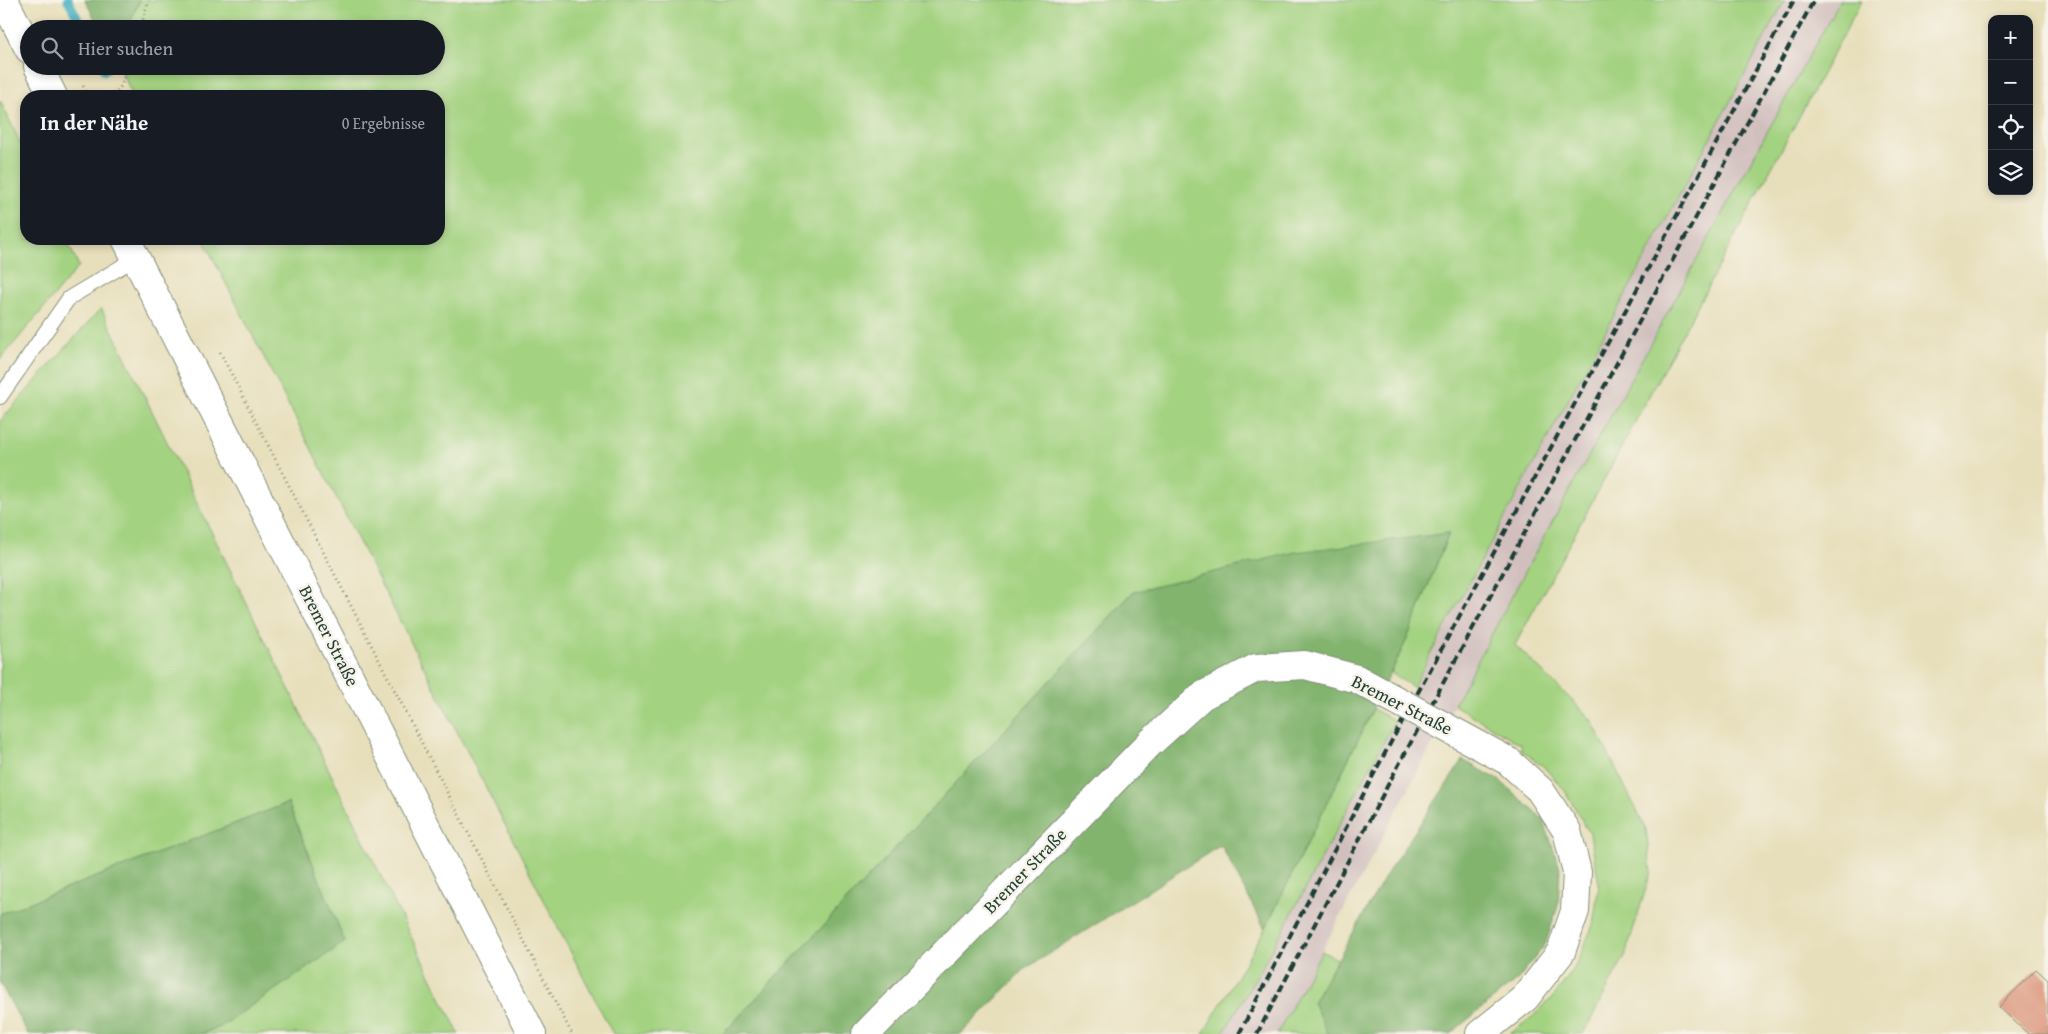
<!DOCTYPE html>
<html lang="de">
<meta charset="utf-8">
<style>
body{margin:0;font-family:"Gentium Book Plus",serif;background:#242831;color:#f1f3f6}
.controls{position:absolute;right:15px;top:15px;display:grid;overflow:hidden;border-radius:10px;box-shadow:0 2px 8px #0003}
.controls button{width:45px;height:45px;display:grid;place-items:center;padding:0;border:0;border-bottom:1px solid #363941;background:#171b24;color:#f1f3f6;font:25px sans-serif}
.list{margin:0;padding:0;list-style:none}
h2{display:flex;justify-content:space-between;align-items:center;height:65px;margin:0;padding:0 20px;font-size:21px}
h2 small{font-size:16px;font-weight:400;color:#9ea1a6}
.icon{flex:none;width:28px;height:28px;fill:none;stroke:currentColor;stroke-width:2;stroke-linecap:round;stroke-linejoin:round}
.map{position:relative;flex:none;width:2048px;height:1034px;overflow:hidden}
.search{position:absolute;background:#171b24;box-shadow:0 2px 8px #0003;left:20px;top:20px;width:425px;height:55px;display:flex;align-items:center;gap:12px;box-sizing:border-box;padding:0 18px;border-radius:28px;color:#9ea1a6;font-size:19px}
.panel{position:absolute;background:#171b24;box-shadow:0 2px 8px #0003;left:20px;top:90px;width:425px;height:155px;border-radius:20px}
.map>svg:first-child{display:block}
</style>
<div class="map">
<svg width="2048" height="1034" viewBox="0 0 2048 1034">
<rect width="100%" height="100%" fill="#f7f3e8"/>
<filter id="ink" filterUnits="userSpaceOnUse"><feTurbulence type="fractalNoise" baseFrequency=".02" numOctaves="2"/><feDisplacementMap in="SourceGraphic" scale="10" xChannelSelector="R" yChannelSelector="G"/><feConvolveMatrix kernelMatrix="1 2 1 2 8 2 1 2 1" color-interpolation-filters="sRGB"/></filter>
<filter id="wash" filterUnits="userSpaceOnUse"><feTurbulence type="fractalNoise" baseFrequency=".0096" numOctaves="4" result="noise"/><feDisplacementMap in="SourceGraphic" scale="20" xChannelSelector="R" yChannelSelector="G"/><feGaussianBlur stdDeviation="1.12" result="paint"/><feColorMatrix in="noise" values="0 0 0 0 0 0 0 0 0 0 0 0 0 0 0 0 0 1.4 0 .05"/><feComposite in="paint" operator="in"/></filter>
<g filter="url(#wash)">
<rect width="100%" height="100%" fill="#e7dfbb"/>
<path fill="#d1bfbe" d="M1785,0h55l-306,555 -257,479h-54l60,-104z"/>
<g fill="#a3d280" stroke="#61885a">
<path d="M140,0h1645l-372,687 -22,-14 16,-34 42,-106 -316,59 -410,442h-110l-410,-795h236v-143h-306l-14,-30h317v-37h-309z"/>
<path d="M1840,0h22l-347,645 76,74 55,110 5,43 -26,84 -42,78h-73l22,-17 23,-22 20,-28 18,-42 6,-41 -9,-50 -25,-43 -22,-25 -23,-17 2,-4 -68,-40 80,-150z"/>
<path d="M0,100l26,55v84h40l13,27 -79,94z"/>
<path d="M101,308l358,726h-259l20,-7 125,-85 -57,-139 -288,111v-493z"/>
<path d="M1373,709l22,12 -112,209 -60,104h-20l62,-105z"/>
<path d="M1322,951l15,8 -24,43 15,32h-51z"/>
</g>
<g fill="#82b46e" stroke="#507851">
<path d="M85,0h55l-13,29h-27z"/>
<path d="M1449,533l-42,106 -142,290 -44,-84 -196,124 -64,65h-238l410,-442 163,-40z"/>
<path d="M1463,760l36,20 44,39 17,49 -2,38 -13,39 -27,34 -68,55h-122l-15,-32 78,-135z"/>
<path d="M288,803l57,139 -125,85 -20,7h-172l-28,-51v-69z"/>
</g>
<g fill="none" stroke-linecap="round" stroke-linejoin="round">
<g stroke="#3eacbd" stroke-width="9">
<path d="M68,0l15,29"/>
<path d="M102,66l3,5"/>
</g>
</g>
<g id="blocks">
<path fill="#dc947a" d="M2036,969l12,11v54h-20l-29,-27z"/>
</g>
</g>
<g filter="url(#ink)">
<use href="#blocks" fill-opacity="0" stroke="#838e78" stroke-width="1"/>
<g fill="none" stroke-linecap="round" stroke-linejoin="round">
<defs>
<path id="service" d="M0,397l69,-99 67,-40"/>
<g id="minor">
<path d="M4,0l25,49"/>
<path d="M38,66l15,30"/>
<path d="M126,239l406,795"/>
<path d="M866,1034l284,-291 52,-47 54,-28 49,-3 52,14"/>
<path d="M1480,1034l45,-36 36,-46 14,-41 2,-39 -10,-41 -27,-41 -32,-29"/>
</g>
</defs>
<use href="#service" stroke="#838e78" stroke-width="16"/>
<use href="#minor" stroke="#838e78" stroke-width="30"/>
<g stroke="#838e78" stroke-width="3" stroke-dasharray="1 4" stroke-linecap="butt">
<path d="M140,29l9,-29"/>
<path d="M83,86l5,10"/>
<path d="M108,96c15,-5 15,-16 19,-30"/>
<path d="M220,352l352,682"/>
</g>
<use href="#service" stroke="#fff" stroke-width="14"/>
<use href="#minor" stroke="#fff" stroke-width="28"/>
<g stroke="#1f3d34" stroke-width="4" stroke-dasharray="8 4" stroke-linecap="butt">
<path d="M1239,1034l139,-268 416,-766"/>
<path d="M1257,1034l134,-255 423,-779"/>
</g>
<defs>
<path id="minor-bridge" d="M1357,679l151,82"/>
</defs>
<use href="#minor-bridge" stroke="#838e78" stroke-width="30" stroke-linecap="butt"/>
<use href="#minor-bridge" stroke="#fff" stroke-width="28"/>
</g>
</g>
<g text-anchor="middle" stroke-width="5" stroke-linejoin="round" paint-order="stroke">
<g font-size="18" fill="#1f3d34" stroke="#f7f3e8">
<text transform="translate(329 636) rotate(63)" y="6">Bremer Straße</text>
<text transform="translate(1402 705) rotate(27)" y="6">Bremer Straße</text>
<text transform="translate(1025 871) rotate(-46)" y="6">Bremer Straße</text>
</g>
</g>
</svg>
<div class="controls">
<button>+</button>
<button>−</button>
<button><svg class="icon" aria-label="locate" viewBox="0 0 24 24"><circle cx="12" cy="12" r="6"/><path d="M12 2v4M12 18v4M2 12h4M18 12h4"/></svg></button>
<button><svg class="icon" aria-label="layers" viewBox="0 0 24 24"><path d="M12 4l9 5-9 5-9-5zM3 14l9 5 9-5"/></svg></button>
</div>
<div class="search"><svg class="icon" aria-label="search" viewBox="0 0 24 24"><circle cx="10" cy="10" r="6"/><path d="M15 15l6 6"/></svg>Hier suchen</div>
<section class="panel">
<h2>In der Nähe<small>0 Ergebnisse</small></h2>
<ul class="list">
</ul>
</section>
</div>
